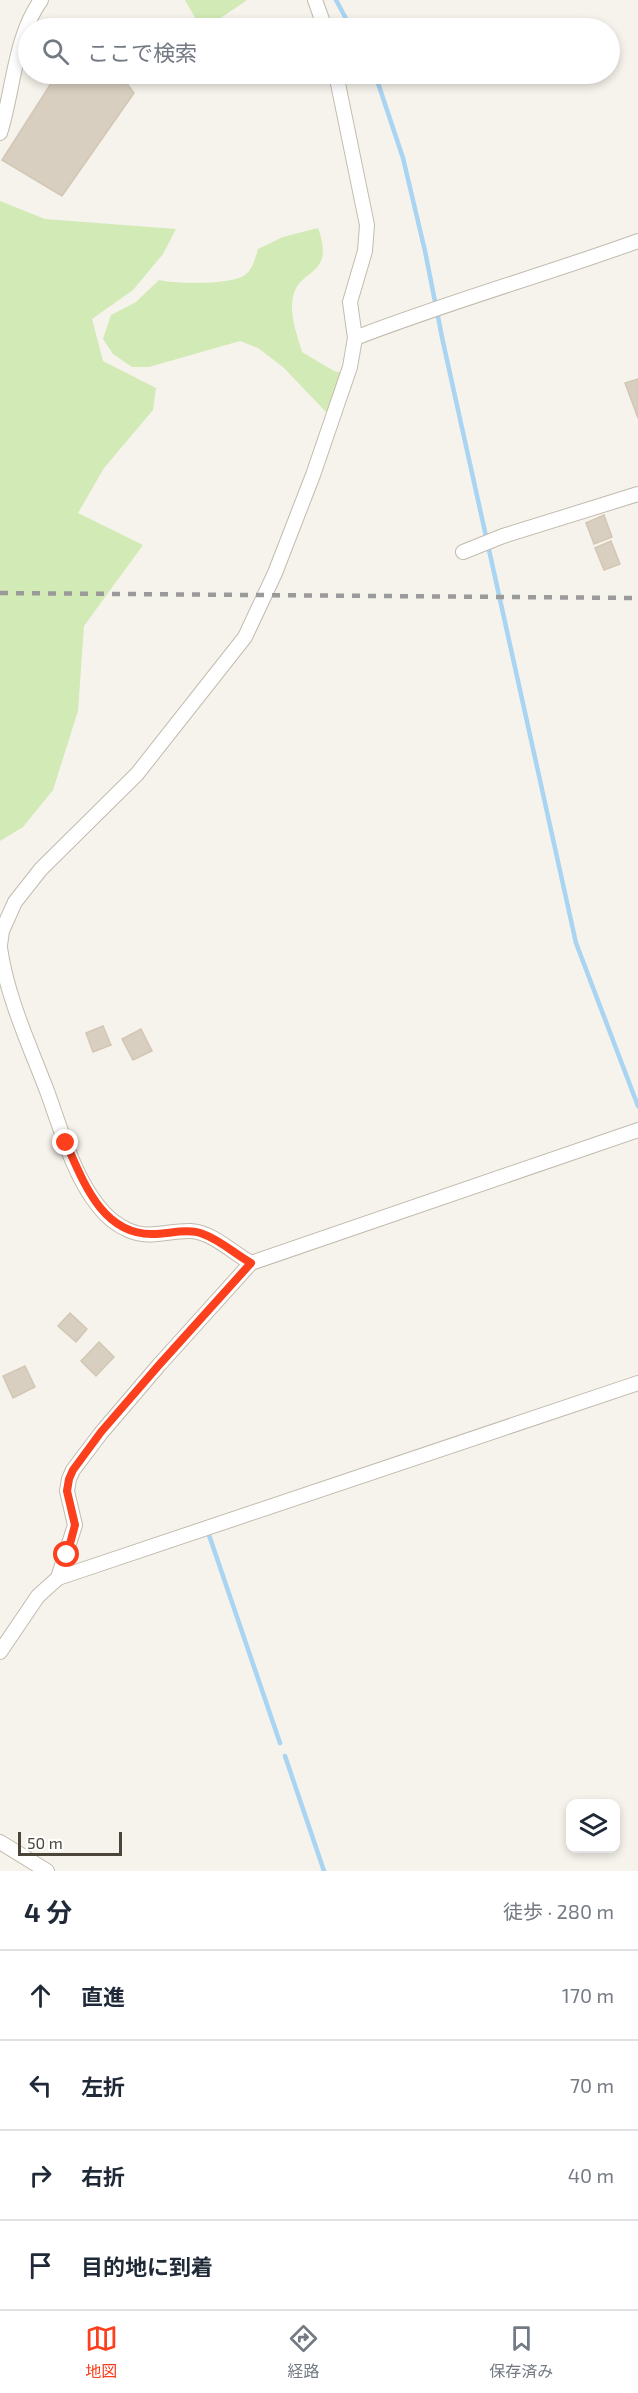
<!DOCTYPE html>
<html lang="ja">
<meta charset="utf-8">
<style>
body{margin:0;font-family:"Exo 2","Noto Sans JP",sans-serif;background:#f6f6f7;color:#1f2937}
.controls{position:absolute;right:18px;bottom:18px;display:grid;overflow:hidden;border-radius:12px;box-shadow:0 3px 9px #0003}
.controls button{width:54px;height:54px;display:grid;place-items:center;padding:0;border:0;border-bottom:2px solid #e0e1e3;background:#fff;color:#1f2937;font:30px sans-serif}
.scale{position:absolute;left:18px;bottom:15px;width:104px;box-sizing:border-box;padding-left:6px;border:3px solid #4b4439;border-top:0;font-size:16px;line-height:21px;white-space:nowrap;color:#4b4439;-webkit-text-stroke:4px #fff;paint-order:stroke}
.stop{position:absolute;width:18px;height:18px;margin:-14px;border:4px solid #fc3f1d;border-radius:50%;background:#fff}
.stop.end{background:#fc3f1d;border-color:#fff;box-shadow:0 2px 6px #0008}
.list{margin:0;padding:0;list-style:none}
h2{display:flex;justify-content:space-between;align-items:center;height:78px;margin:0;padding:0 24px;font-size:26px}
h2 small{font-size:20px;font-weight:400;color:#747a83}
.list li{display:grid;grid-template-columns:39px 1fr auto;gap:18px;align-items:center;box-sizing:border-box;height:90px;padding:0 24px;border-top:2px solid #e0e1e3}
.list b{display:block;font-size:22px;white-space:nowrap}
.list em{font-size:20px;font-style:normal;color:#747a83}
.icon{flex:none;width:33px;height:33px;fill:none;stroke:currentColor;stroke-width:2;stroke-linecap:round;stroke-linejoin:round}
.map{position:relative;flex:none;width:638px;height:1871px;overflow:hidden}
.search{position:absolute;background:#fff;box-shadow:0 3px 9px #0003;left:18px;right:18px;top:18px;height:66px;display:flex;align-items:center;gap:15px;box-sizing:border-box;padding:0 21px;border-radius:33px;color:#747a83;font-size:22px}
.sheet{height:438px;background:#fff}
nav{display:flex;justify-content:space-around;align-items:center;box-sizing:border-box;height:84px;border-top:2px solid #e0e1e3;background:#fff;font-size:16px;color:#747a83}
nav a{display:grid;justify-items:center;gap:3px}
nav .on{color:#fc3f1d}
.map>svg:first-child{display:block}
</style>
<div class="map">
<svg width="638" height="1871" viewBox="0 0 638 1871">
<rect width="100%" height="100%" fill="#f6f3ec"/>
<g fill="#d2eab5">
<path d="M185,0h62l-41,28h-5z"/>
<path d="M0,201l45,18 131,10 -13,25 -30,36 -41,29 11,42 53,27 -3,22 -49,58 -26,45 65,32 -59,81 -6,85 -25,79 -30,37 -23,14z"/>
<path d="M318,228c18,50 -19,39 -25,69 -4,17 4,38 9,55l32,19 12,3 -20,38 -43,-45 -25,-19 -18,-7 -91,26h-17l-19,-13 -10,-15 8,-24 25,-13 23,-22c16,4 73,5 86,-5 8,-6 10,-16 13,-26l25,-12z"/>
</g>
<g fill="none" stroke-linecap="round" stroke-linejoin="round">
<g stroke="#a9d4f2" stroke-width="4.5">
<path d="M336,0l15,28"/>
<path d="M375,74l28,84 22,93 18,91 133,601 62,163"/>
<path d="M209,1535l71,208"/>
<path d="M285,1756l39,115"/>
</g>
</g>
<g fill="#d8cfc1" stroke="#d3c7b4" stroke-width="1.5">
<path d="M57,74h63l14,19 -72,103 -60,-36z"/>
<path d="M638,379v39l-13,-35z"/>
<path d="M604,515l8,22 -18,7 -8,-21z"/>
<path d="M611,541l9,23 -16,6 -9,-22z"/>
<path d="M103,1026l8,19 -18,7 -7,-19z"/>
<path d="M141,1029l11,22 -19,9 -11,-21z"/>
<path d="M70,1313l17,16 -11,13 -18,-16z"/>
<path d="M99,1342l15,15 -18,19 -15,-15z"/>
<path d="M25,1366l10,21 -22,11 -10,-22z"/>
</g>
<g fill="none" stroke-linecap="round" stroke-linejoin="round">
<defs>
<g id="minor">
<path d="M315,0l10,28"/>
<path d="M0,133c14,-44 14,-95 41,-133"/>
<path d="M355,338c93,-36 189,-63 283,-97"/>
<path d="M463,552l40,-16 135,-42"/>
<path d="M0,945l2,-14 13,-29 26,-33 96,-95 108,-137 30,-64 38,-98 37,-108 5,-29 -5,-36 15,-51 2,-26 -31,-151"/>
<path d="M0,948c7,49 29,96 47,143 14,38 26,84 52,116 7,9 18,18 29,23 21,10 41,0 63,1 21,1 42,22 60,32"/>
<path d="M58,1578l580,-195"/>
<path d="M0,1652l38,-56 20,-18 17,-53 -8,-34 2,-12 4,-9 28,-37 58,-68 92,-102 387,-133"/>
<path d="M0,1842l47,29"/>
</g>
</defs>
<use href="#minor" stroke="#c2bbae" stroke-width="16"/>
<use href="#minor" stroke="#fff" stroke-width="14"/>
<path stroke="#9a9a9a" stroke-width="4.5" stroke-dasharray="8 8" stroke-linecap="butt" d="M0,593l638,5"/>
</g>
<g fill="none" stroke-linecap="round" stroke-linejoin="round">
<path stroke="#fc3f1d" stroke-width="8" d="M66,1143c17,38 36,92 87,91 16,0 35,-6 50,0 17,6 32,20 48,29l-92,102 -58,67 -28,38 -4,9 -2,12 8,34 -8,30"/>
</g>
</svg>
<div class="controls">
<button><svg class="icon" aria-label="layers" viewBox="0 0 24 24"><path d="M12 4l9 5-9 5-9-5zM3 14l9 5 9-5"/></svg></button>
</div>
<div class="scale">50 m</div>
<div class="stop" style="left:67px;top:1555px"></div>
<div class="stop end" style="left:66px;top:1143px"></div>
<div class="search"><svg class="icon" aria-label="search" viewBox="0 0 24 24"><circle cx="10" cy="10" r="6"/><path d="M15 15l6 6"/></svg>ここで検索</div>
</div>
<section class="sheet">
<h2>4 分<small>徒歩 · 280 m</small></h2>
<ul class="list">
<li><svg class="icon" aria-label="ahead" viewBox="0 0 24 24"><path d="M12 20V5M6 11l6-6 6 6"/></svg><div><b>直進</b></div><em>170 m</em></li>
<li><svg class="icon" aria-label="left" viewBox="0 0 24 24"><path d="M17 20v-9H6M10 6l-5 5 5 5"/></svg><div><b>左折</b></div><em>70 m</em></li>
<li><svg class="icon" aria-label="right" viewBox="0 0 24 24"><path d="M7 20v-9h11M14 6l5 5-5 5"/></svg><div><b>右折</b></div><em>40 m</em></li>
<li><svg class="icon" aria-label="arrive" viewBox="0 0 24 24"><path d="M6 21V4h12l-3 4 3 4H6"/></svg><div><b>目的地に到着</b></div></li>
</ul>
</section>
<nav>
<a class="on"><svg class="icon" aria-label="map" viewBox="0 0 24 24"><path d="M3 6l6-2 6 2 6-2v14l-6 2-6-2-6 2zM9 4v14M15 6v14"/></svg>地図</a>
<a><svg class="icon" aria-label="directions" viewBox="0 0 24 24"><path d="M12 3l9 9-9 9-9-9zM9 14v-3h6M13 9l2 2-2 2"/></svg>経路</a>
<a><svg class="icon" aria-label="saved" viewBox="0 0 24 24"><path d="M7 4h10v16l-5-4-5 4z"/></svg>保存済み</a>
</nav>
